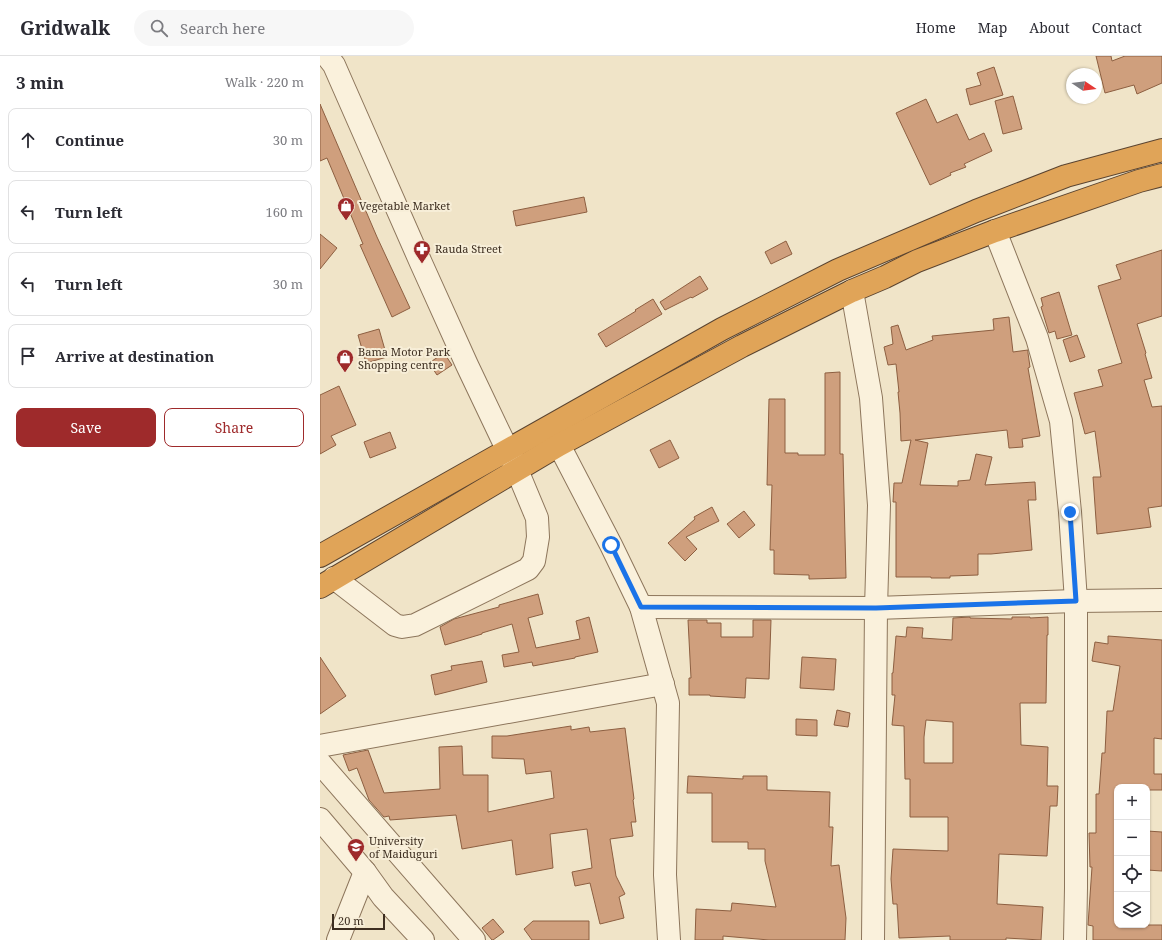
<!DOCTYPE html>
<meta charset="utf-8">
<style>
body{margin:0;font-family:"Noto Serif",serif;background:#f7f7f7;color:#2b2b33}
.controls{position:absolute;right:12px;bottom:12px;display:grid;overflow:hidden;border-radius:8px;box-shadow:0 1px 3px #0004}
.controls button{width:36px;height:36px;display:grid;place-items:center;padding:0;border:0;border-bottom:1px solid #e1e1e2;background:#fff;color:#2b2b33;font:20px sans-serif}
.compass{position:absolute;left:746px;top:12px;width:36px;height:36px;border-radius:50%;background:#fff;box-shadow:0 1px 3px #0004;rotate:103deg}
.scale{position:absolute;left:12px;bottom:10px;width:53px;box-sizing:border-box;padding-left:4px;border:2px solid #3d2e20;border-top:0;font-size:11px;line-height:14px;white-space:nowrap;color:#3d2e20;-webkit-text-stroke:3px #f7eed8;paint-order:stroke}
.stop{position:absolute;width:12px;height:12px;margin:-9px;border:3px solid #1a73e8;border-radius:50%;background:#fff}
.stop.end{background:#1a73e8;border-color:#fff;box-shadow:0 1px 4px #0008}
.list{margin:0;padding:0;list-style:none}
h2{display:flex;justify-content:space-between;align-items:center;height:52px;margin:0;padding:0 16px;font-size:17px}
h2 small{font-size:13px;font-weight:400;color:#7c7c81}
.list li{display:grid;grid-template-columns:26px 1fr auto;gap:12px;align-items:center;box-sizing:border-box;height:64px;margin:0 8px 8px;padding:0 8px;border:1px solid #e1e1e2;border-radius:8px}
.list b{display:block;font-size:15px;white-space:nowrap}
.list em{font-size:13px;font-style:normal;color:#7c7c81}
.actions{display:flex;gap:8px;padding:12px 16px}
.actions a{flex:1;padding:9px 0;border:1px solid #9e2a2b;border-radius:8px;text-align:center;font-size:14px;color:#9e2a2b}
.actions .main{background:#9e2a2b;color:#fff}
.icon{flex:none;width:22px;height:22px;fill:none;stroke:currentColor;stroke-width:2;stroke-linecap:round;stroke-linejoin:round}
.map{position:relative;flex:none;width:842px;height:884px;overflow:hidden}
header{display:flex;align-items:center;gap:24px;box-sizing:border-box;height:56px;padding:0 20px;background:#fff;border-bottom:1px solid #e1e1e2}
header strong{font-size:19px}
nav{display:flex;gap:22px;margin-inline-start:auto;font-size:14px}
.search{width:280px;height:36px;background:#f7f7f7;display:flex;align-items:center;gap:10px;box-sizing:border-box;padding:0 14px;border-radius:22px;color:#7c7c81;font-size:15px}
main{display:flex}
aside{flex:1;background:#fff}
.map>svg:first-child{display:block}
</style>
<header>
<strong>Gridwalk</strong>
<div class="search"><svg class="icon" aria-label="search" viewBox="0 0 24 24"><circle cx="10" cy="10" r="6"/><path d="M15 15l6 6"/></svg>Search here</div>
<nav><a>Home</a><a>Map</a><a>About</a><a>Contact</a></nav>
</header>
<main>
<aside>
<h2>3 min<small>Walk · 220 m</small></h2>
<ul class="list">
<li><svg class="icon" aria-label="ahead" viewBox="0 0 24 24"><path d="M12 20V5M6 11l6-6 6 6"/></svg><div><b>Continue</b></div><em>30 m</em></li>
<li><svg class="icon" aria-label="left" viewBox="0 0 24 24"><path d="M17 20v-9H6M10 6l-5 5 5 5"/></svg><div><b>Turn left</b></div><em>160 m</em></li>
<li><svg class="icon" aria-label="left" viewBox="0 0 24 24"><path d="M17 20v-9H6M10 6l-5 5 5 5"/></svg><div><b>Turn left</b></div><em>30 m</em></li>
<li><svg class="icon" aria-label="arrive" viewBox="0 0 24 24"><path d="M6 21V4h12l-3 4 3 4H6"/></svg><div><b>Arrive at destination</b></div></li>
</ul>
<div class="actions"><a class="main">Save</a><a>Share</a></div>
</aside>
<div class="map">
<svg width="842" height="884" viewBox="0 0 842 884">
<rect width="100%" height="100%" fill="#f0e4c8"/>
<g fill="#cf9f7d" stroke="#8d5f41" fill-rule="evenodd">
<path d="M776,0h15l1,5 13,-5h37v27l-25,11 -3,-9 -29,8z"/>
<path d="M674,11l9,28 -33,10 -4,-16 15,-4 -4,-12z"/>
<path d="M693,40l9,33 -19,5 -8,-33z"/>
<path d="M606,43l11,24 20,-9 12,26 15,-7 8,18 -28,13 2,3 -16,6 1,2 -21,10 -34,-72z"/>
<path d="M0,48l57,133 33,71 -18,9 -32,-72 3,-1 -36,-86 -7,3z"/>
<path d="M264,141l3,15 -71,14 -3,-15z"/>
<path d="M0,178l17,14 -17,21z"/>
<path d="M466,185l6,13 -21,10 -6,-12z"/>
<path d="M842,194v66l-25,8 9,29 -1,1 7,24 -8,2 8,27 10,-1v100l-14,2 3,19 -54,7 -4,-57h8l-6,-46 -10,3 -11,-41 29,-7 -5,-16 24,-7 -24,-77 23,-7 -5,-14z"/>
<path d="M380,220l8,13 -16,9 -1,-1 -26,13 -5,-8z"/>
<path d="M739,236l13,43 -15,4 -2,-8 -6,2 -8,-26 2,-1 -2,-8z"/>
<path d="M333,243l9,15 -56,33 -8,-13 38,-23 -1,-1z"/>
<path d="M689,261l4,35 15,-2v3l2,14 -2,1 12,68 -18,3 1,8 -14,1 -2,-18 -92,10 13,3 -8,42 38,1v-5l12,-1 6,-26 16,3 -7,28 50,-3 1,18h-8l4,50 -41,4h-13v21l-28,1v2h-19v-1h-35v-75h-3l1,-19h8l9,-43 -10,1 -1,-28 -2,-21h1l-3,-28 -8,1 -4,-18 9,-3 -2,-17 7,-2 8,25 27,-10 -1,-4 62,-6 -1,-11z"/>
<path d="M59,273l8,28 -21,6 -8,-28z"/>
<path d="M757,279l8,22 -15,5 -7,-22z"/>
<path d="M124,297l8,12 -15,10 -8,-12z"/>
<path d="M520,316v82h3l3,124 -37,1v-4l-35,-1v-24h-4l2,-65h-5l2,-86h16v54h13v2h27v-82z"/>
<path d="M19,330l17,39 -25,11 5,9 -16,9v-59z"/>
<path d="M70,376l6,16 -26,10 -6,-16z"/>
<path d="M350,384l9,18 -20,10 -9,-18z"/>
<path d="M392,451l7,14 -33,16 11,12 -12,12 -17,-18 27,-24 -1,-2z"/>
<path d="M424,455l11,14 -16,13 -12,-14z"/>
<path d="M218,538l5,20 -15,4 8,30 44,-9 -4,-18 13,-4 9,35 -23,5v1l-42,8 -1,-4 -28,5 -2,-12 17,-3 -7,-28 -30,9v1l-37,11 -5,-18 14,-8 45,-12v-2z"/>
<path d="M650,561v1l42,1v-2h18v1l18,-1v18h-1l-1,68h-26l1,42 27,2 -1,39h11l-1,20h-7l-3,50 -48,-2 -2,50 46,3 -2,33 -35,-2v2h-56v-4l-51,2 -2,-34h-4l-2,-25 2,-30 55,2v-34h-38v-38h-5l-1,-53 -12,-1 3,-30h-3v-22h1l3,-37 10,1 1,-10 16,1 -1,10 30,2 1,-22zM606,664l27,2v41h-29v-26z"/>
<path d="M368,564h19v3h14v14h32v-17h18l-2,59 -23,-1 -1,20 -35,-2v-1h-21v-17h2z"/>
<path d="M788,580l54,4v99l-8,-1v36h8v16h-15v-3h-30l-1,103h1v35h45v15h-69v-14l-5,-1 4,-58h-2l-1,-34h7v-39h3l3,-41h3l2,-42h6l7,-45 -28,-5 3,-19 13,2z"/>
<path d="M0,601l26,39 -26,18z"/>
<path d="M482,601l34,2 -2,31 -34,-2z"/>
<path d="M162,605l5,21 -52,13 -4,-20 21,-5 -1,-4z"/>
<path d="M517,654l13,3 -2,14 -14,-2z"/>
<path d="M476,663l21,1v16l-21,-1z"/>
<path d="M251,670v4l18,-3 1,5 35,-4 9,71 -1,1 3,22h-5l2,14 -23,3 6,37 9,18 -6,3 5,21 -24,6 -10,-41 -15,3 -3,-14 20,-4 -5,-39 -37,5 3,34 -37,7 -4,-35 -50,9 -6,-34 -66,5 -1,-4 -5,1 -15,-17 -12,-32 -8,3 -6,-16 25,-5 16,43 56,-4 -1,-42 23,-1 1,29h25v37l66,-14 -3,-27 -25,3 -2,-15 -32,-1v-22h15z"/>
<path d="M368,720l55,3v-3h24v14l63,2 -1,35h4l-2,39 8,-1 7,53 -1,22h-76l-46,-4v4h-28l1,-31 35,2 1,-8 44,4 -11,-46v-12h-17v-7h-36v-49h-25z"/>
<path d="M827,775l15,1v39l-15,-1z"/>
<path d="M173,863l11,13 -11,8h-1l-10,-12z"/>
<path d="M213,865h56v19h-57l-8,-11z"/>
</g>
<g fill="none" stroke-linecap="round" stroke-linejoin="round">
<defs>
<g id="minor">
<path d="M7,0l7,9 87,198 46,102 50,105 20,48 1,19 -4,24 -6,8 -113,56 -13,2 -7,-2 -61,-47"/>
<path d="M675,175l42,107 24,83 9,91 6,89v287l-1,52"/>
<path d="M532,235l19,107 8,107 -3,103 -3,332"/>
<path d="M239,389l52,100 30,62 27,96 -3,172 4,65"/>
<path d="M321,551l235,1 200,-7 86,-1"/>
<path d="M0,690l343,-62"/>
<path d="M0,707l154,177"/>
<path d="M0,763l45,53 18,25 40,43"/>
<path d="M18,884l27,-68"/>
</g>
<g id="highway">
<path d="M0,500l402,-227 116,-59 138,-59 90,-35 96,-26"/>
<path d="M0,531l239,-142 183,-99 110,-55 33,-14 32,-16 78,-30 144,-50 23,-6"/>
</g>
</defs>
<use href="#minor" stroke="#8d765c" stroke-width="24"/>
<use href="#highway" stroke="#5b4430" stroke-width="24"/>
<use href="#minor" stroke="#faf1dc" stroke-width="22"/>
<use href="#highway" stroke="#e0a458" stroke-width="22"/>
</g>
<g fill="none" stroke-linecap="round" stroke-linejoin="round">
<path stroke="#1a73e8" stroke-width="5" d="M291,489l30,62 235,1 200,-7 -6,-89"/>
</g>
<defs>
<symbol id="shop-pin" viewBox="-11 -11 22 30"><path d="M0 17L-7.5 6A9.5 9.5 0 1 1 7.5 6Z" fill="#9e2a2b" stroke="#f7eed8"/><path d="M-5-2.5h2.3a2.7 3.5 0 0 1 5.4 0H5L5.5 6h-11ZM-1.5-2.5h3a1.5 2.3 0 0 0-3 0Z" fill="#fff"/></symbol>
<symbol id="pharmacy-pin" viewBox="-11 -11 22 30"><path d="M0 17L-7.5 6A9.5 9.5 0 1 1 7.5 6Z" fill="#9e2a2b" stroke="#f7eed8"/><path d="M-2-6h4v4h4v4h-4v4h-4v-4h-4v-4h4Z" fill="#fff"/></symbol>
<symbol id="university-pin" viewBox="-11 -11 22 30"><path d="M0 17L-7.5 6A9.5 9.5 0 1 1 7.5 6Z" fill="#9e2a2b" stroke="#f7eed8"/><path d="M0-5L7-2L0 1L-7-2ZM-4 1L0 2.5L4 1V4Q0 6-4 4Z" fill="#fff"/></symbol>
</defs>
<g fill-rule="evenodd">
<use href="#shop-pin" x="16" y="140" width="20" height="27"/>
<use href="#pharmacy-pin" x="92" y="183" width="20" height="27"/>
<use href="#shop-pin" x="15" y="292" width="20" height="27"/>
<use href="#university-pin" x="26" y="781" width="20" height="27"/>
</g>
<g text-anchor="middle" stroke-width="4" stroke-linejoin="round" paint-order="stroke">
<g font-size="11" fill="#3d2e20" stroke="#f7eed8" text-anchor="start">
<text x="39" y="154">Vegetable Market</text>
<text x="115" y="197">Rauda Street</text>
<text x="38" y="300">Bama Motor Park<tspan x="38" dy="13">Shopping centre</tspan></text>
<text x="49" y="789">University<tspan x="49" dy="13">of Maiduguri</tspan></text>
</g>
</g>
</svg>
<div class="controls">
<button>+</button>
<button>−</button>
<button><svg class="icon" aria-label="locate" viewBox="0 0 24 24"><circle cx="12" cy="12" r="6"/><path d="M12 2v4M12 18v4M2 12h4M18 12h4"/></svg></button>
<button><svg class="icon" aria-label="layers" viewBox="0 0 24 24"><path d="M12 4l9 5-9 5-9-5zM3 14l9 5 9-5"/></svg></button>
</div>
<svg class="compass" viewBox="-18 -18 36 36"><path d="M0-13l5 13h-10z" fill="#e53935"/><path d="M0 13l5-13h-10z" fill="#7c7c81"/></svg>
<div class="scale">20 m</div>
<div class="stop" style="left:291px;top:489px"></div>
<div class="stop end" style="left:750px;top:456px"></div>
</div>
</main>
